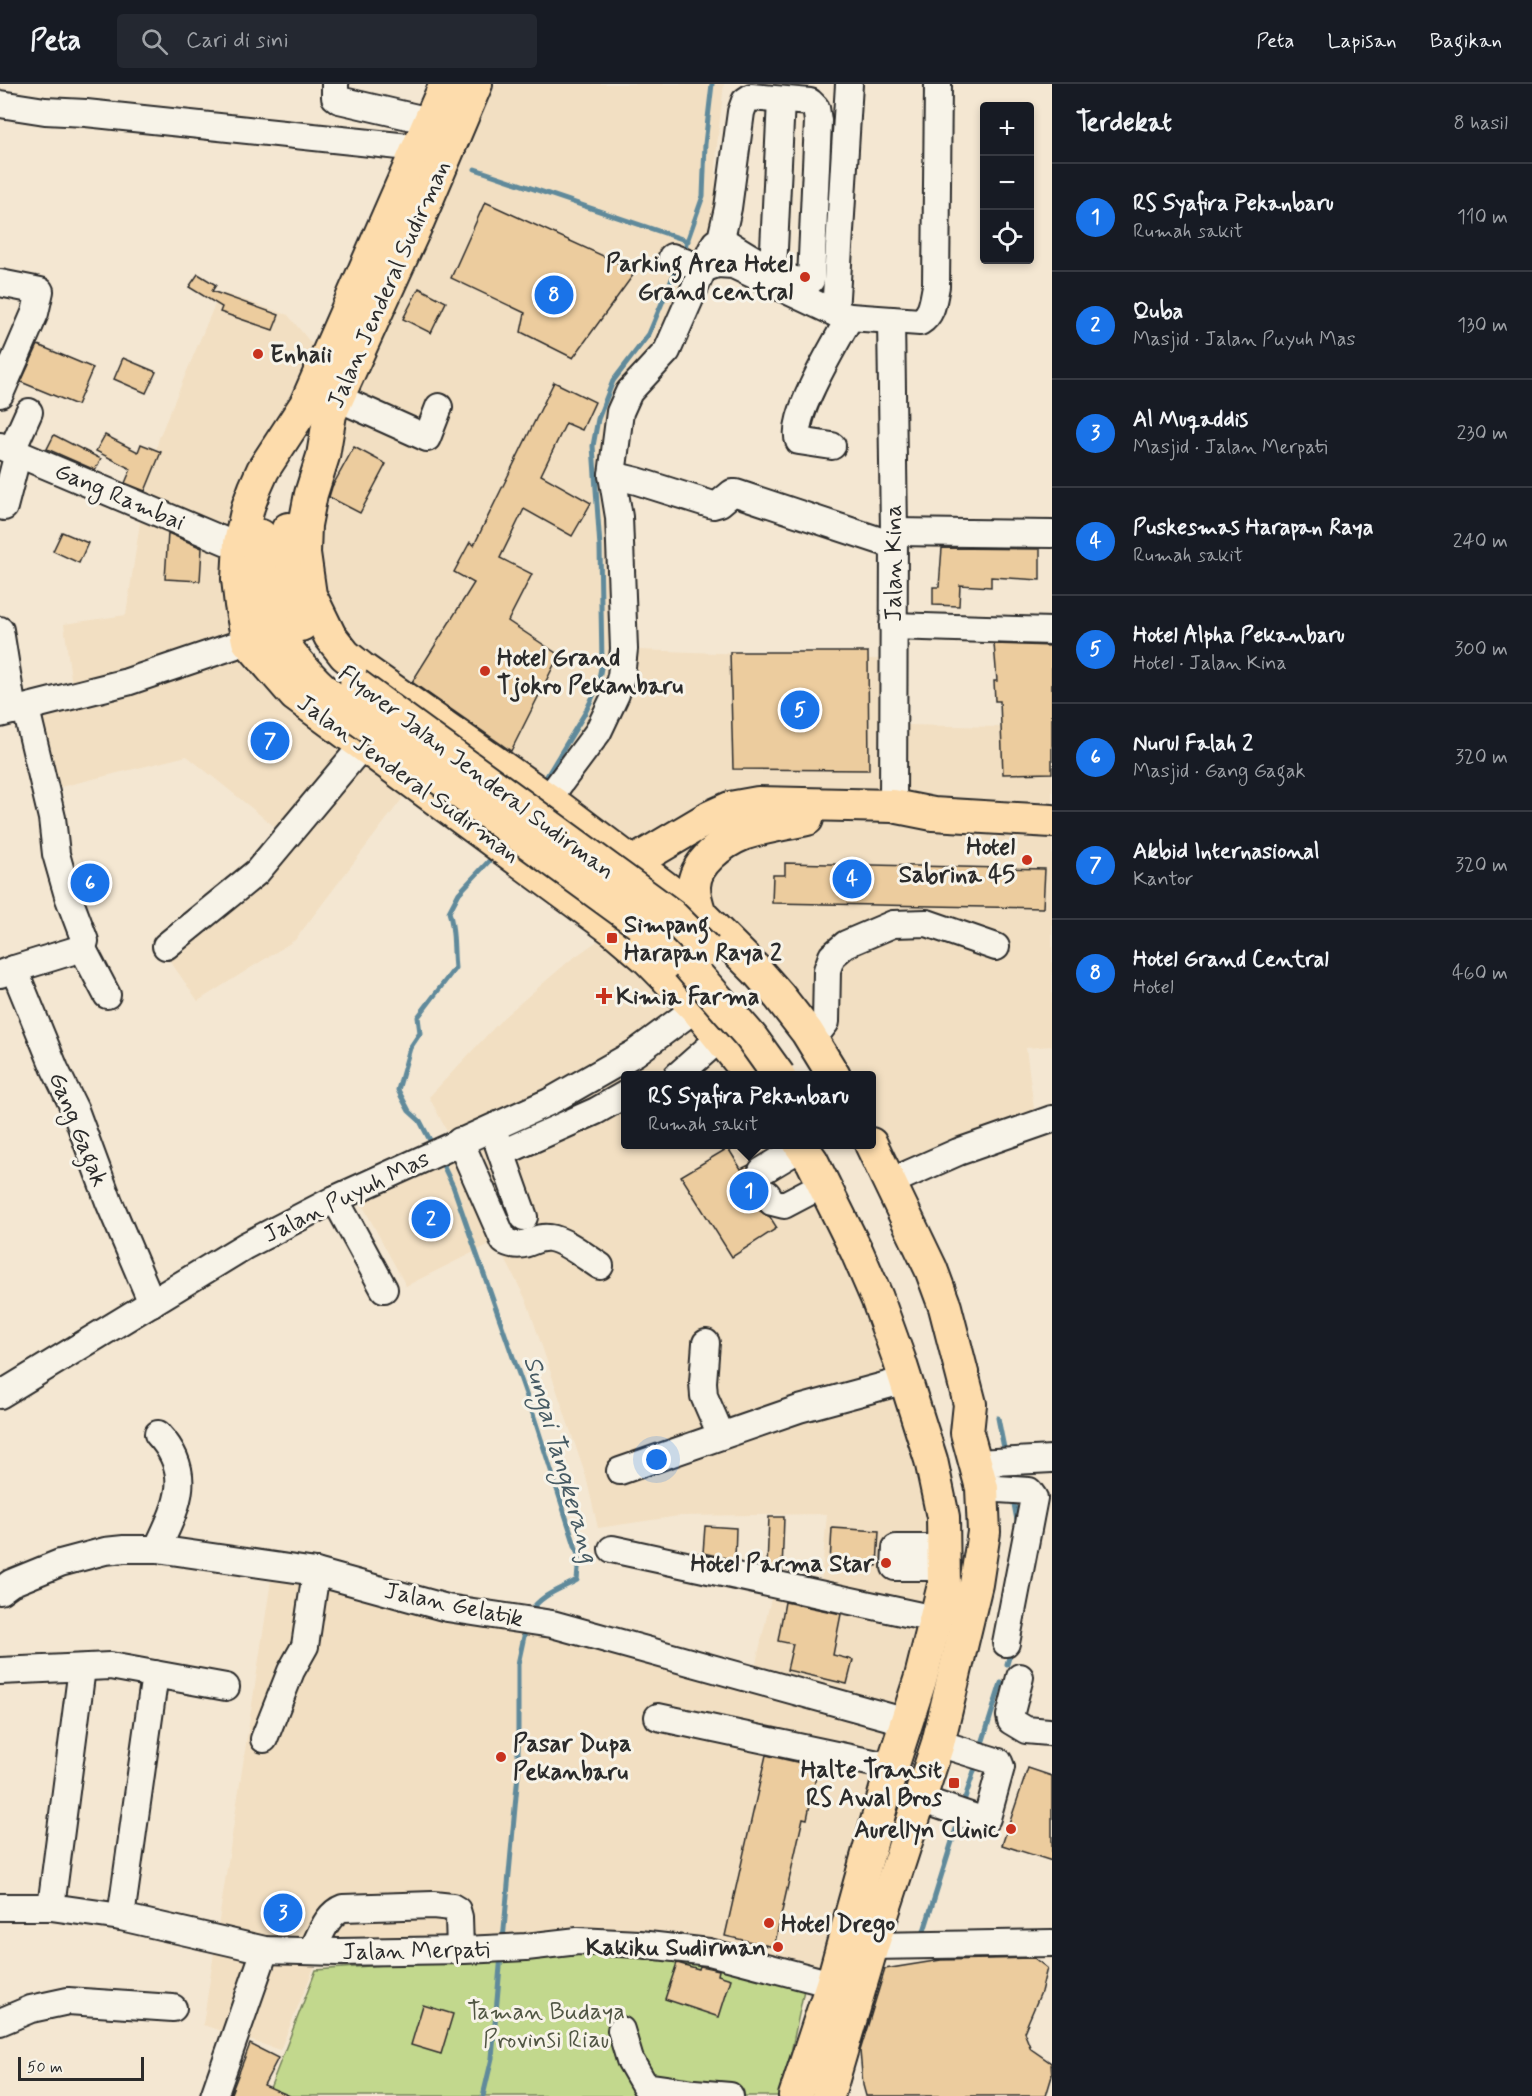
<!DOCTYPE html>
<html lang="id">
<meta charset="utf-8">
<style>
body{margin:0;font-family:Mynerve,sans-serif;background:#242831;color:#f1f3f6}
.controls{position:absolute;right:18px;top:18px;display:grid;overflow:hidden;border-radius:6px;box-shadow:0 3px 9px #0003}
.controls button{width:54px;height:54px;display:grid;place-items:center;padding:0;border:0;border-bottom:2px solid #363941;background:#171b24;color:#f1f3f6;font:30px sans-serif}
.scale{position:absolute;left:18px;bottom:15px;width:126px;box-sizing:border-box;padding-left:6px;border:3px solid #2b2b2b;border-top:0;font-size:16px;line-height:21px;white-space:nowrap;color:#2b2b2b;-webkit-text-stroke:4px #f7f3e8;paint-order:stroke}
.you{position:absolute;left:657px;top:1376px;width:21px;height:21px;margin:-15px;border:4px solid #fff;border-radius:50%;background:#1a73e8;box-shadow:0 0 0 9px #1a73e833}
.badge{display:grid;place-items:center;width:39px;height:39px;border-radius:50%;background:#1a73e8;color:#fff;font-size:20px;font-weight:700}
.pin{position:absolute;translate:-50% -50%;border:3px solid #fff;box-shadow:0 2px 6px #0006}
.popup{position:absolute;left:621px;top:987px;width:255px;height:78px;box-sizing:border-box;display:grid;place-content:center;border-radius:6px;background:#171b24;filter:drop-shadow(0 2px 4px #0005);font-size:20px;white-space:nowrap;color:#9ea1a6}
.popup b{font-size:22px;color:#f1f3f6}
.popup::after{content:'';position:absolute;left:50%;top:100%;margin-left:-12px;border:12px solid transparent;border-top-color:#171b24}
.list{margin:0;padding:0;list-style:none}
h2{display:flex;justify-content:space-between;align-items:center;height:78px;margin:0;padding:0 24px;font-size:26px}
h2 small{font-size:20px;font-weight:400;color:#9ea1a6}
.list li{display:grid;grid-template-columns:39px 1fr auto;gap:18px;align-items:center;box-sizing:border-box;height:108px;padding:0 24px;border-top:2px solid #363941}
.list b{display:block;font-size:22px;white-space:nowrap}
.list p{margin:0;font-size:20px;white-space:nowrap;color:#9ea1a6}
.list em{font-size:20px;font-style:normal;color:#9ea1a6}
.icon{flex:none;width:33px;height:33px;fill:none;stroke:currentColor;stroke-width:2;stroke-linecap:round;stroke-linejoin:round}
.map{position:relative;flex:none;width:1052px;height:2012px;overflow:hidden}
header{display:flex;align-items:center;gap:36px;box-sizing:border-box;height:84px;padding:0 30px;background:#171b24;border-bottom:2px solid #363941}
header strong{font-size:28px}
nav{display:flex;gap:33px;margin-inline-start:auto;font-size:21px}
.search{width:420px;height:54px;background:#242831;display:flex;align-items:center;gap:15px;box-sizing:border-box;padding:0 21px;border-radius:6px;color:#9ea1a6;font-size:22px}
main{display:flex}
aside{flex:1;background:#171b24}
.map>svg:first-child{display:block}
</style>
<header>
<strong>Peta</strong>
<div class="search"><svg class="icon" aria-label="search" viewBox="0 0 24 24"><circle cx="10" cy="10" r="6"/><path d="M15 15l6 6"/></svg>Cari di sini</div>
<nav><a>Peta</a><a>Lapisan</a><a>Bagikan</a></nav>
</header>
<main>
<div class="map">
<svg width="1052" height="2012" viewBox="0 0 1052 2012">
<rect width="100%" height="100%" fill="#f4e7d2"/>
<filter id="ink" filterUnits="userSpaceOnUse"><feTurbulence type="fractalNoise" baseFrequency=".0167" numOctaves="2"/><feDisplacementMap in="SourceGraphic" scale="12" xChannelSelector="R" yChannelSelector="G"/><feConvolveMatrix kernelMatrix="1 2 1 2 8 2 1 2 1" color-interpolation-filters="sRGB"/></filter>
<g filter="url(#ink)">
<g fill="#f2dfc2">
<path d="M494,0h230l-7,61 -2,53 -4,37 -52,110 -38,41 -12,132 4,131 289,11 3,65 147,3v318l-26,2 9,68 -138,54 -25,-51v-43l-24,-1 -31,-50 -468,-374 -39,-99 24,-120 123,-258z"/>
<path d="M220,208l68,23 32,39 -90,193 178,244 -113,149 -97,61 -42,-60 94,-71 30,-39 -93,-75 -147,36 -17,-83 49,-23 -8,-62 62,-9 15,-99 18,-78z"/>
<path d="M606,851l132,140 -112,1v68l162,1 80,157 75,246 -110,400 -20,33 -257,-32 -241,16 -35,85 -77,-25 71,-464 480,111 20,-87 46,9 7,-80 -148,2 -81,12 -12,-51 -59,-175 -31,-61 -90,45 -47,-87 101,-43 -31,-59 75,-80 65,-56z"/>
</g>
<path fill="#c2d88d" stroke="#76825c" stroke-width="1.5" d="M666,1867l140,29 -24,116h-515l49,-126 240,-18z"/>
<g fill="none" stroke-linecap="round" stroke-linejoin="round">
<g stroke="#608a9b" stroke-width="5">
<path d="M475,85l213,72"/>
<path d="M683,169l20,-57 2,-52 7,-60"/>
<path d="M547,692l38,-63 12,-25 5,-25 -2,-116 -7,-101 5,-27 15,-38 36,-47 28,-67"/>
<path d="M434,1064l-14,-27 -11,-10 -11,-21 12,-42 10,-15 -2,-16 37,-49c-2,-19 0,-39 -6,-56l10,-19 30,-32"/>
<path d="M440,1075l13,27 81,231 45,141 -2,22c-18,10 -35,14 -47,32"/>
<path d="M998,1334l6,30"/>
<path d="M1014,1420l4,22"/>
<path d="M1007,1580l3,-10"/>
<path d="M980,1666l21,-67"/>
<path d="M962,1723l15,-45"/>
<path d="M924,1847l35,-112"/>
<path d="M503,1856l15,-166v-110l8,-37"/>
<path d="M483,2012l9,-38 9,-103"/>
</g>
</g>
<g fill="#eccc9e" stroke="#2b2b2b" stroke-width="1.5">
<path d="M485,118l151,69 -63,87 -52,-26 4,-19 -74,-35z"/>
<path d="M198,190l18,11 -4,6 67,24 -6,15 -53,-18 2,-5 -33,-20z"/>
<path d="M419,204l27,14 -15,31 -28,-14z"/>
<path d="M38,261l55,23 -16,37 -56,-23z"/>
<path d="M123,274l33,14 -10,21 -32,-14z"/>
<path d="M554,298l41,20 -13,28 -16,-7 -25,52 50,28 -19,33 -48,-27 -24,49 32,16 -24,47 51,34 -48,96 -99,-69 62,-99 -20,-11 16,-30 4,3z"/>
<path d="M54,351l47,24 -6,11 -48,-21z"/>
<path d="M105,351l33,17 3,-8 20,8 -16,39 -20,-8 6,-14 -35,-18z"/>
<path d="M354,363l32,17 -26,49 -31,-16 3,-10z"/>
<path d="M62,448l26,11 -9,20 -26,-12z"/>
<path d="M168,449l34,15 -2,33 -35,-2z"/>
<path d="M942,464l98,1v31l-49,-3v10l-31,-2 -1,21 -26,-1v-18h6z"/>
<path d="M994,560l58,2v127l-49,1 -3,-73h-5l-1,-20h3z"/>
<path d="M730,568h138l1,118 -136,-1z"/>
<path d="M785,779l260,6 -2,39 -271,-5 1,-28h12z"/>
<path d="M728,1064l13,21 8,-4 -2,7 2,6 7,7 -4,9 2,8 6,9 10,6 7,11 -45,29 -51,-81z"/>
<path d="M769,1433h15l-2,54 -15,-4z"/>
<path d="M705,1442l31,2 -1,32 -32,-7z"/>
<path d="M832,1444l47,3 -2,35 -47,-3z"/>
<path d="M785,1518l56,12 -8,41 20,5 -6,24 -60,-14 6,-26 -15,-3z"/>
<path d="M766,1671l52,12 -11,52 -4,-1 -29,129 -49,-11z"/>
<path d="M1028,1684l24,8v85l-50,-16z"/>
<path d="M1034,1874l13,10 -6,24 -17,40 7,17 20,14 1,13 -6,20h-180l-3,-11 -3,-34 25,-82 56,-9z"/>
<path d="M677,1879l22,6 1,-3 19,4 -1,5 13,4 -12,38 -54,-18z"/>
<path d="M423,1921l30,9 -12,40 -30,-9z"/>
<path d="M250,1960l28,14 -14,27 26,11h-60z"/>
</g>
<g fill="none" stroke-linecap="round" stroke-linejoin="round">
<defs>
<g id="minor">
<path d="M335,0v13l4,3 91,21"/>
<path d="M0,20l45,7 41,2 332,35"/>
<path d="M672,173l31,12 14,-5 16,1 102,48 15,4 70,5c13,-8 13,-22 16,-36l2,-202"/>
<path d="M773,186l8,-170"/>
<path d="M0,199l40,8 -5,22 -35,81"/>
<path d="M835,229l14,-229"/>
<path d="M891,236l3,212 -1,274"/>
<path d="M338,314l89,40 12,-31"/>
<path d="M0,362l239,101"/>
<path d="M832,362l-33,-5c-10,-22 38,-101 51,-124"/>
<path d="M12,366l17,-38"/>
<path d="M612,391l25,6 76,24 7,-2 12,-10h4l157,52"/>
<path d="M4,423l14,-54"/>
<path d="M894,448l158,2"/>
<path d="M893,542l159,5"/>
<path d="M0,546l13,81"/>
<path d="M26,625l26,109 4,36 12,42 17,45 -3,10"/>
<path d="M0,630l127,-32 121,-41"/>
<path d="M548,715l50,-67 18,-38 5,-18 3,-27 -5,-132 -7,-42 8,-63 9,-20 38,-41 44,-100 4,-8 6,-4 7,-31 13,-96 4,-11 6,-4 59,5 6,6 2,13 -7,159 -2,2c-19,3 -70,-32 -88,-43"/>
<path d="M166,862l91,-74 106,-127"/>
<path d="M14,885l62,-19 9,3 22,42"/>
<path d="M0,890l14,-5 41,100 20,41 34,92 43,101"/>
<path d="M812,956l14,-18 1,-52 5,-14 14,-12 47,-20 34,-1 69,24"/>
<path d="M677,992l43,-38"/>
<path d="M496,1054l28,79"/>
<path d="M460,1057l44,100c22,11 29,-6 46,-3 15,2 37,20 50,28"/>
<path d="M502,1069l94,-42 30,-17"/>
<path d="M762,1087l40,-24"/>
<path d="M890,1098l68,-30 94,-33"/>
<path d="M767,1110l5,8 12,3 40,-21"/>
<path d="M335,1115l49,90"/>
<path d="M706,1259l-3,39 1,14 17,39"/>
<path d="M0,1311l245,-149 90,-47 214,-97 86,-49 61,-45"/>
<path d="M975,1379l77,-4"/>
<path d="M620,1387l179,-62 107,-29"/>
<path d="M982,1404l47,3 5,7 -28,145"/>
<path d="M943,1464h-47l-1,19h48"/>
<path d="M157,1465c20,-43 38,-75 1,-115"/>
<path d="M612,1465l322,70"/>
<path d="M0,1507l11,-8 49,-20 45,-12 19,-2h33l159,23 131,36 105,16 355,98"/>
<path d="M0,1587l110,-5 116,21"/>
<path d="M1020,1593l-10,39 1,5 15,9 23,2"/>
<path d="M658,1633l234,50"/>
<path d="M264,1655l27,-68 14,-25 11,-74"/>
<path d="M920,1715l56,19 6,2 5,-2 14,-51 -2,-5 -61,-19"/>
<path d="M0,1823h51l70,10 144,33 73,2 126,-2 62,-3 52,-6 61,3 70,8 123,32"/>
<path d="M51,1823l31,-239"/>
<path d="M121,1833l34,-243"/>
<path d="M872,1862l180,-3"/>
<path d="M312,1867c8,-14 14,-37 31,-43l90,-3 19,2 5,3 2,7 1,33"/>
<path d="M0,1938l31,-13 37,-8 105,7"/>
<path d="M621,1946l9,30 15,26 49,7 36,3"/>
<path d="M214,2012l51,-146"/>
</g>
<g id="major">
<path d="M446,0l-140,320 -43,66 -8,18 -7,19 -8,36 -2,36 3,26 7,36 47,54 319,235 34,29 48,49 55,68"/>
<path d="M476,0l-58,137 -88,193 -7,42 -12,38 -6,31 -1,28 6,42 20,41 15,19 16,13 199,140 140,106 57,57 22,25 28,36 27,44"/>
<path d="M288,445c-7,33 -5,67 13,96"/>
<path d="M261,452c-8,80 27,127 87,175"/>
<path d="M621,793l13,-15 76,-45 20,-9 28,-5 135,3 40,8 119,7"/>
<path d="M700,830c-3,-9 -6,-18 -6,-27 0,-24 29,-45 49,-53 20,-7 43,-10 64,-15"/>
<path d="M639,839l49,42"/>
<path d="M795,2012l37,-112 60,-217 29,-90 23,-92 -1,-68 -12,-57 -32,-101 -22,-61 -20,-46 -45,-91 -12,-17"/>
<path d="M828,2012l44,-150 66,-203 38,-159 8,-52 -2,-44 -15,-55 3,-29 -25,-97 -14,-38 -60,-125"/>
</g>
</defs>
<use href="#minor" stroke="#2b2b2b" stroke-width="30"/>
<use href="#major" stroke="#2b2b2b" stroke-width="36"/>
<use href="#minor" stroke="#f7f3e8" stroke-width="26"/>
<use href="#major" stroke="#fddcac" stroke-width="32"/>
<defs>
<g id="major-bridge">
<path d="M356,601l315,230 35,35"/>
<path d="M348,627l291,212"/>
<path d="M688,881l63,72 28,39"/>
</g>
</defs>
<use href="#major-bridge" stroke="#2b2b2b" stroke-width="36" stroke-linecap="butt"/>
<use href="#major-bridge" stroke="#fddcac" stroke-width="32"/>
</g>
</g>
<g fill="#c8321e" stroke="#f7f3e8" stroke-width="2">
<circle cx="805" cy="193" r="6"/>
<circle cx="258" cy="270" r="6"/>
<circle cx="485" cy="587" r="6"/>
<circle cx="1027" cy="776" r="6"/>
<rect x="606" y="848" width="12" height="12" rx="3"/>
<path d="M601 903h6v6h6v6h-6v6h-6v-6h-6v-6h6z"/>
<circle cx="886" cy="1479" r="6"/>
<circle cx="501" cy="1673" r="6"/>
<rect x="948" y="1693" width="12" height="12" rx="3"/>
<circle cx="1011" cy="1745" r="6"/>
<circle cx="769" cy="1839" r="6"/>
<circle cx="778" cy="1863" r="6"/>
</g>
<g text-anchor="middle" stroke-width="6" stroke-linejoin="round" paint-order="stroke">
<g font-size="24" font-weight="bold" fill="#2b2b2b" stroke="#f7f3e8" text-anchor="end">
<text x="793" y="187">Parking Area Hotel<tspan x="793" dy="28">Grand central</tspan></text>
<text x="270" y="278" text-anchor="start">Enhaii</text>
<text x="497" y="581" text-anchor="start">Hotel Grand<tspan x="497" dy="28">Tjokro Pekanbaru</tspan></text>
<text x="1015" y="770">Hotel<tspan x="1015" dy="28">Sabrina 45</tspan></text>
<text x="624" y="848" text-anchor="start">Simpang<tspan x="624" dy="28">Harapan Raya 2</tspan></text>
<text x="616" y="920" text-anchor="start">Kimia Farma</text>
<text x="874" y="1487">Hotel Parma Star</text>
<text x="513" y="1667" text-anchor="start">Pasar Dupa<tspan x="513" dy="28">Pekanbaru</tspan></text>
<text x="942" y="1693">Halte Transit<tspan x="942" dy="28">RS Awal Bros</tspan></text>
<text x="999" y="1753">Aurellyn Clinic</text>
<text x="781" y="1847" text-anchor="start">Hotel Drego</text>
<text x="766" y="1871">Kakiku Sudirman</text>
</g>
<g font-size="24" fill="#2b2b2b" stroke="#f7f3e8">
<text transform="translate(388 200) rotate(-66)" y="8">Jalan Jenderal Sudirman</text>
<text transform="translate(120 412) rotate(23)" y="8">Gang Rambai</text>
<text transform="translate(893 479) rotate(-90)" y="8">Jalan Kina</text>
<text transform="translate(477 688) rotate(37)" y="8">Flyover Jalan Jenderal Sudirman</text>
<text transform="translate(409 694) rotate(36)" y="8">Jalan Jenderal Sudirman</text>
<text transform="translate(79 1045) rotate(68)" y="8">Gang Gagak</text>
<text transform="translate(346 1112) rotate(-26)" y="8">Jalan Puyuh Mas</text>
<text transform="translate(454 1520) rotate(12)" y="8">Jalan Gelatik</text>
<text transform="translate(416 1866) rotate(-1)" y="8">Jalan Merpati</text>
</g>
<g font-size="24" fill="#515644" stroke="#f7f3e8">
<text x="546" y="1935">Taman Budaya<tspan x="546" dy="28">Provinsi Riau</tspan></text>
</g>
<g font-size="26" font-style="italic" fill="#465a63" stroke="#f7f3e8">
<text transform="translate(562 1375) rotate(74)" y="9">Sungai Tangkerang</text>
</g>
</g>
</svg>
<div class="controls">
<button>+</button>
<button>−</button>
<button><svg class="icon" aria-label="locate" viewBox="0 0 24 24"><circle cx="12" cy="12" r="6"/><path d="M12 2v4M12 18v4M2 12h4M18 12h4"/></svg></button>
</div>
<div class="scale">50 m</div>
<div class="you"></div>
<div class="pin badge" style="left:749px;top:1107px">1</div>
<div class="popup"><b>RS Syafira Pekanbaru</b>Rumah sakit</div>
<div class="pin badge" style="left:431px;top:1135px">2</div>
<div class="pin badge" style="left:283px;top:1829px">3</div>
<div class="pin badge" style="left:852px;top:795px">4</div>
<div class="pin badge" style="left:800px;top:626px">5</div>
<div class="pin badge" style="left:90px;top:799px">6</div>
<div class="pin badge" style="left:270px;top:657px">7</div>
<div class="pin badge" style="left:554px;top:211px">8</div>
</div>
<aside>
<h2>Terdekat<small>8 hasil</small></h2>
<ul class="list">
<li><span class="badge">1</span><div><b>RS Syafira Pekanbaru</b><p>Rumah sakit</p></div><em>110 m</em></li>
<li><span class="badge">2</span><div><b>Quba</b><p>Masjid · Jalan Puyuh Mas</p></div><em>130 m</em></li>
<li><span class="badge">3</span><div><b>Al Muqaddis</b><p>Masjid · Jalan Merpati</p></div><em>230 m</em></li>
<li><span class="badge">4</span><div><b>Puskesmas Harapan Raya</b><p>Rumah sakit</p></div><em>240 m</em></li>
<li><span class="badge">5</span><div><b>Hotel Alpha Pekanbaru</b><p>Hotel · Jalan Kina</p></div><em>300 m</em></li>
<li><span class="badge">6</span><div><b>Nurul Falah 2</b><p>Masjid · Gang Gagak</p></div><em>320 m</em></li>
<li><span class="badge">7</span><div><b>Akbid Internasional</b><p>Kantor</p></div><em>320 m</em></li>
<li><span class="badge">8</span><div><b>Hotel Grand Central</b><p>Hotel</p></div><em>460 m</em></li>
</ul>
</aside>
</main>
